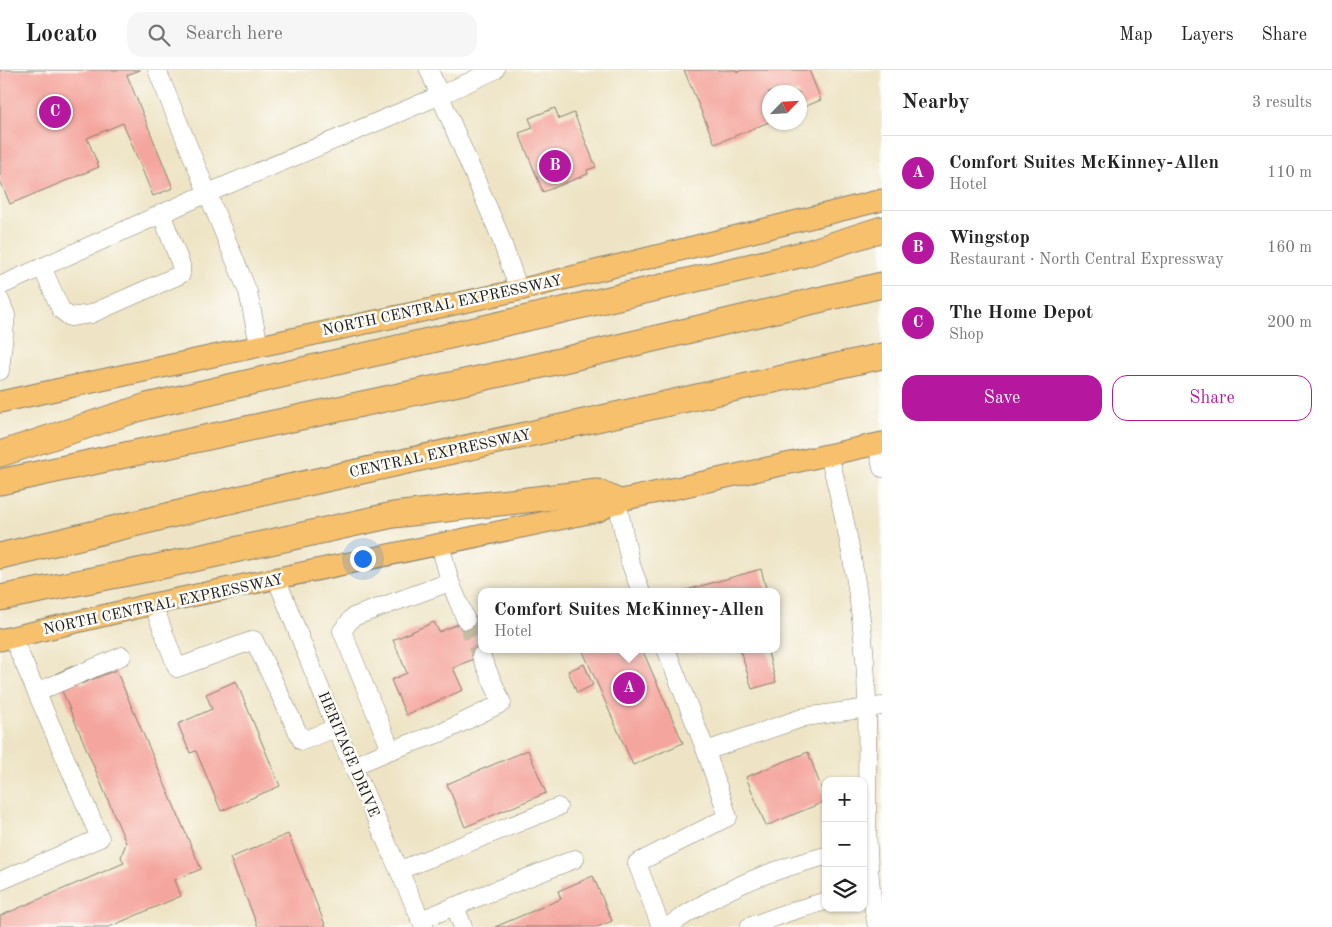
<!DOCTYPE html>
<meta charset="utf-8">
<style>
body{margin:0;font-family:"Old Standard TT",serif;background:#f6f6f6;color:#222}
.controls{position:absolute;right:15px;bottom:15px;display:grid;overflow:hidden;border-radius:10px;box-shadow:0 1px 4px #0004}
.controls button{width:45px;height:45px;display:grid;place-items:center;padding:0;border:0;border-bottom:1px solid #e0e0e0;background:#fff;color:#222;font:25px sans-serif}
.compass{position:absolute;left:762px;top:15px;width:45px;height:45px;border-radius:50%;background:#fff;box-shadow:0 1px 4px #0004;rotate:65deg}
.you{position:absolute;left:362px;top:488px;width:18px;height:18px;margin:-12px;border:4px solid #fff;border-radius:50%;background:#1a73e8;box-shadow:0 0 0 8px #1a73e833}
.badge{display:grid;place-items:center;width:32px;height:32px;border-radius:50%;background:#b5179e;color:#fff;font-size:16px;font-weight:700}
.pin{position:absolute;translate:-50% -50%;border:2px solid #fff;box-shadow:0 1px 5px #0006}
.popup{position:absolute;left:478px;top:518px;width:302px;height:65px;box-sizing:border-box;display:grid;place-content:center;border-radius:10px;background:#fff;filter:drop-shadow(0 1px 4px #0005);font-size:16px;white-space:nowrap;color:#767676}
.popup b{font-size:19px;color:#222}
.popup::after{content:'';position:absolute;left:50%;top:100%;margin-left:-10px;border:10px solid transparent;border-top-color:#fff}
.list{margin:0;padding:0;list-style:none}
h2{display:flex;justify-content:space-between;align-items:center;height:65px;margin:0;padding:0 20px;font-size:21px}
h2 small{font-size:16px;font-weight:400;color:#767676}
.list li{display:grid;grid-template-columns:32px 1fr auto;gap:15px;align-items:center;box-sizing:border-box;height:75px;padding:0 20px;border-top:1px solid #e0e0e0}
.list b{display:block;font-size:19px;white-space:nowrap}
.list p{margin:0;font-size:16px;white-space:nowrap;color:#767676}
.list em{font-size:16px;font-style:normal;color:#767676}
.actions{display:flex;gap:10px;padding:15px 20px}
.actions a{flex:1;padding:11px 0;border:1px solid #b5179e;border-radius:15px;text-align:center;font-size:18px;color:#b5179e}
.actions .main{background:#b5179e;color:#fff}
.icon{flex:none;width:28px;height:28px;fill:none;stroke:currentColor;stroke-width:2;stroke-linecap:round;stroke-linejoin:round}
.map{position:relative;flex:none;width:882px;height:857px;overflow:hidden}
header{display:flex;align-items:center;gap:30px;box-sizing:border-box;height:70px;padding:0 25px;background:#fff;border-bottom:1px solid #e0e0e0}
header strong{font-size:24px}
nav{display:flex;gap:28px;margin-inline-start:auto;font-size:18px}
.search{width:350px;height:45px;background:#f6f6f6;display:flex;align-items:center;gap:12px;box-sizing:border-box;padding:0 18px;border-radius:15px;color:#767676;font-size:19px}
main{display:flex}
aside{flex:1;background:#fff}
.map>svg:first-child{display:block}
</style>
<header>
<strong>Locato</strong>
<div class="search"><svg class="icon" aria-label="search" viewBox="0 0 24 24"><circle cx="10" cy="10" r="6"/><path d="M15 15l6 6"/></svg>Search here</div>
<nav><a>Map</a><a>Layers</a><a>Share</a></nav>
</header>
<main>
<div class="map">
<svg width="882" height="857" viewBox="0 0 882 857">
<rect width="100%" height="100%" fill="#fdfcf7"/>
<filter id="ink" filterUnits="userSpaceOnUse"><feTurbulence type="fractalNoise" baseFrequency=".02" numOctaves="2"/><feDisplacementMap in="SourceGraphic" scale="10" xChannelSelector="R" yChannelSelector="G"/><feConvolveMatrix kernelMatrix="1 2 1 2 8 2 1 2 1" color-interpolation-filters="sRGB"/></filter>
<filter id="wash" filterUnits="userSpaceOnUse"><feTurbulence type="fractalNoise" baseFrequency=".0096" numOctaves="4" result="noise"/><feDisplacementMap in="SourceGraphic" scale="20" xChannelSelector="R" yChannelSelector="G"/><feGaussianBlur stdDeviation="1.12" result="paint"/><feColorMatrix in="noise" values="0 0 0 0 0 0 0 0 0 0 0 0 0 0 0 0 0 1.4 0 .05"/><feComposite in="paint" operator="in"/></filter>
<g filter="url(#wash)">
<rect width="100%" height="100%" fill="#eee4c5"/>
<g id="blocks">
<g fill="#f4a59d">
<path d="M0,0h140l-13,5 46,113 -20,8 -30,-73 -36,15 12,29 -89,37 -10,-24z"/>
<path d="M684,0h52l1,2 6,-2h66l12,30 -22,9v-17h-30v30l-54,22z"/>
<path d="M555,38l4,11 15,-6 22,54 -9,3 1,4 -45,18 -24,-59 14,-5 -4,-10z"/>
<path d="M761,499l6,23h-84v-1z"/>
<path d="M482,544v35h14l-43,19 10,22 -57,25 -15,-35 16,-7 -14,-33 41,-18 5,10z"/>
<path d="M582,579h60l41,94 -50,22z"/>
<path d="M740,579h27l9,33 -24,7z"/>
<path d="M584,594l9,21 -16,8 -9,-22z"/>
<path d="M73,596l8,18 35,-14 85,199 -26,11 6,16 -72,31h-109v-11l124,-53 -3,-6 5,-14 -71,-169z"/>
<path d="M236,611l44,105 -59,25 -25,-60 -6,2 -12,-29 34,-15 -6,-15z"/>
<path d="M528,680l18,43 -81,34 -18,-43z"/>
<path d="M808,682l18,49 -60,25 -20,-49z"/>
<path d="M288,764l38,93h-68l-28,-69z"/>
<path d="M593,806l19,45 -15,6h-102l66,-28 -3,-8z"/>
</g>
</g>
</g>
<g filter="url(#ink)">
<use href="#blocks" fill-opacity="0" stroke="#858070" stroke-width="1"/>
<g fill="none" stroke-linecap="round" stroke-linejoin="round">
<path stroke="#c4bca3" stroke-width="18" stroke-dasharray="18 9" stroke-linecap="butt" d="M466,550l15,36"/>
<defs>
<g id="minor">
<path d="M157,0l91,222 11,53"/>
<path d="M429,0l69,161 21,59"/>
<path d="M42,197l19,43 9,7 21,-3 86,-38 4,-2v-9l-20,-52"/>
<path d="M0,216l208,-93 233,-98 54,-25"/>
<path d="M0,230l6,15 -6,56"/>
<path d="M877,374l5,24"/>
<path d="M829,385c22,83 37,166 38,253 2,73 -5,147 10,219"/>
<path d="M617,431l13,61 11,30"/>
<path d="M440,474l10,38 -97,35 -11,14 49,119 52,-18 59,-29 -21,-47"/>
<path d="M277,510l59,148 88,199"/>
<path d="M450,512l16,38"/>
<path d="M153,534l24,64 77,-28 48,101 34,-13"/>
<path d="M37,622l85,-36"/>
<path d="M706,681l99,-34 77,-11"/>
<path d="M353,696l38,-16"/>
<path d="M400,800l158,-63"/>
<path d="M0,811l100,-43 -88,-202"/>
<path d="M455,836l8,21"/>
<path d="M420,850l155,-61"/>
<path d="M661,857l-24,-64 91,-46 -22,-66 -40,-102"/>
<path d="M667,857c53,-37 97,-55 159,-71"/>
<path d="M749,857l37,-14 40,-12"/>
</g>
<g id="major">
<path d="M0,332l519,-112 363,-90"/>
<path d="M0,570l153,-36 445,-93 19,-10 265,-58"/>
</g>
<g id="highway">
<path d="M0,384l147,-48 657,-152 78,-25"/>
<path d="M0,412l538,-116 344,-81"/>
<path d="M0,486l267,-64 615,-136"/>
<path d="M0,528l148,-29 245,-54 204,-23 20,9"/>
</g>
</defs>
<use href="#minor" stroke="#858070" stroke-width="19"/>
<use href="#major" stroke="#858070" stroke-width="23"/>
<use href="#highway" stroke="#858070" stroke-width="27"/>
<use href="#minor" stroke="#fff" stroke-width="18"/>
<use href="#major" stroke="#f7c06c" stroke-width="21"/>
<use href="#highway" stroke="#f7c06c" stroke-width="25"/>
</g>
</g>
<g text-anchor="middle" stroke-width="5" stroke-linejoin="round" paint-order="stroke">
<g font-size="15" fill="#1c1c1c" stroke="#fdfcf7">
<text transform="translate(442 235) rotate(-12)" y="5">NORTH CENTRAL EXPRESSWAY</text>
<text transform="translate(440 383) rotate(-12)" y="5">CENTRAL EXPRESSWAY</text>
<text transform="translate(163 534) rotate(-12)" y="5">NORTH CENTRAL EXPRESSWAY</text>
<text transform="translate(349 684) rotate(67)" y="5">HERITAGE DRIVE</text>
</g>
</g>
</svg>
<div class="controls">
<button>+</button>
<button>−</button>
<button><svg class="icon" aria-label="layers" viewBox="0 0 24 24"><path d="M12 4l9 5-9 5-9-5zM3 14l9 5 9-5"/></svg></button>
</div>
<svg class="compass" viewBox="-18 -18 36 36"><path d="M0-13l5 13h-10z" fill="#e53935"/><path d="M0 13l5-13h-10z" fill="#767676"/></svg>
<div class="you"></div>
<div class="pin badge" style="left:629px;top:618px">A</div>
<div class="popup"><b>Comfort Suites McKinney-Allen</b>Hotel</div>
<div class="pin badge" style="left:555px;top:96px">B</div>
<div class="pin badge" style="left:55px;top:42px">C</div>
</div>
<aside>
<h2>Nearby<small>3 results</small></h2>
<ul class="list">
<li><span class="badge">A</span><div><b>Comfort Suites McKinney-Allen</b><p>Hotel</p></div><em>110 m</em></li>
<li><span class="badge">B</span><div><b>Wingstop</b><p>Restaurant · North Central Expressway</p></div><em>160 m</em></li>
<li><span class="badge">C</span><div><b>The Home Depot</b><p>Shop</p></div><em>200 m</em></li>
</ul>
<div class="actions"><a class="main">Save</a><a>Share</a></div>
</aside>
</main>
